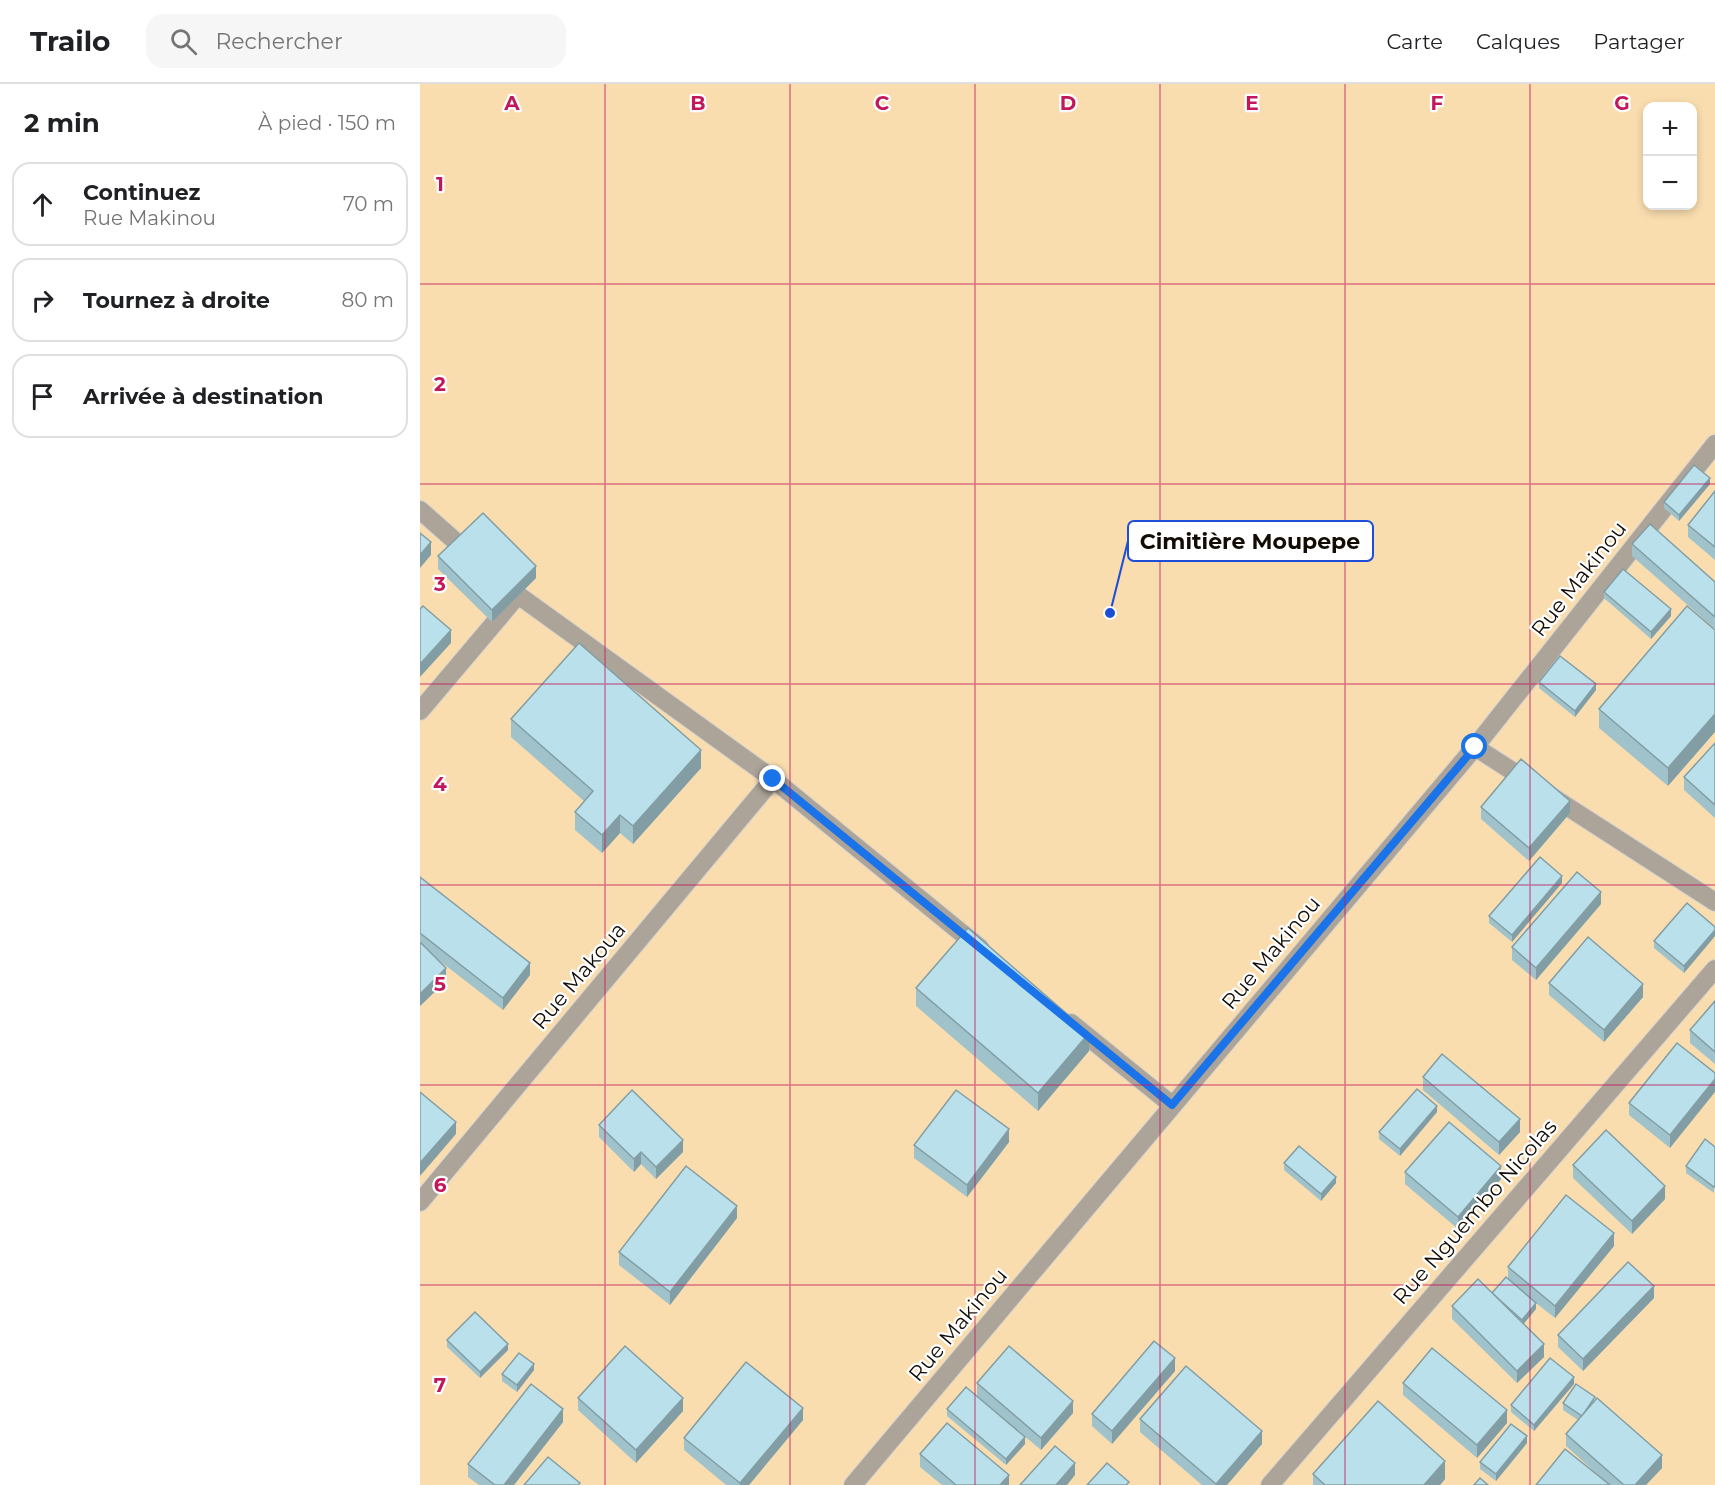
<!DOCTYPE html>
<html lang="fr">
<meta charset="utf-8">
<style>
body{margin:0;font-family:Montserrat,sans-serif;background:#f6f6f6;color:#202124}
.controls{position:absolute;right:18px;top:18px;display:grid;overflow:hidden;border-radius:12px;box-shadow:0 3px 9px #0003}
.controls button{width:54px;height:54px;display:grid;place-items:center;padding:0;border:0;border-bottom:2px solid #e0e0e0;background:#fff;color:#202124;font:30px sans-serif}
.stop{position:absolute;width:18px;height:18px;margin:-14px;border:4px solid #1a73e8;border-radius:50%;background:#fff}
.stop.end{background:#1a73e8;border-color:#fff;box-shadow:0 2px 6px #0008}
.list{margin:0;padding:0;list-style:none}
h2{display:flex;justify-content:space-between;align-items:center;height:78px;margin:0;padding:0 24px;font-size:26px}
h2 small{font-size:20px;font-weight:400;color:#757577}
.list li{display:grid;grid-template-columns:39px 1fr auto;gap:18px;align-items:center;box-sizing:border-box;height:84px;margin:0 12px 12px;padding:0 12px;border:2px solid #e0e0e0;border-radius:18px}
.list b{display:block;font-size:22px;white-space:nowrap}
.list p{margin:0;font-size:20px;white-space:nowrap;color:#757577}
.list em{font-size:20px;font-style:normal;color:#757577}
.icon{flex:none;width:33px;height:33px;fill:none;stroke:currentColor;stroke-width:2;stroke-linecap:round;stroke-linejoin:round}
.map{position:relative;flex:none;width:1295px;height:1401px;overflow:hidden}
header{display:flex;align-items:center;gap:36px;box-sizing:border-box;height:84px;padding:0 30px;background:#fff;border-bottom:2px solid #e0e0e0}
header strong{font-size:28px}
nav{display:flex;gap:33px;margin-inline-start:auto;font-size:21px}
.search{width:420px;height:54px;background:#f6f6f6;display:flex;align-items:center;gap:15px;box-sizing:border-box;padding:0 21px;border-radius:18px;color:#757577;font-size:22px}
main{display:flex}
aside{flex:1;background:#fff}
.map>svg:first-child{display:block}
</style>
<header>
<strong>Trailo</strong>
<div class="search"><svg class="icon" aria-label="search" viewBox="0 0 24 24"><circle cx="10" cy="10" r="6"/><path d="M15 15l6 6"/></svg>Rechercher</div>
<nav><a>Carte</a><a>Calques</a><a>Partager</a></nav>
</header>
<main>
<aside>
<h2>2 min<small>À pied · 150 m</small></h2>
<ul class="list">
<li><svg class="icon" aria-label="ahead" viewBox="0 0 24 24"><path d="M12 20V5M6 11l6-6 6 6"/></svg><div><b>Continuez</b><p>Rue Makinou</p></div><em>70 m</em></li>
<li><svg class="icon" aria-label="right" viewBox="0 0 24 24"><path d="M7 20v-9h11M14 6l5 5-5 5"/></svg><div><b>Tournez à droite</b></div><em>80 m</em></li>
<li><svg class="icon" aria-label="arrive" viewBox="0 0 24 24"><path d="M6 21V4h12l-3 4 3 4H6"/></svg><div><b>Arrivée à destination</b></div></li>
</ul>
</aside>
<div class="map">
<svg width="1295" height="1401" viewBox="0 0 1295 1401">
<rect width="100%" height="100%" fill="#fcf8f3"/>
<path fill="#faddaf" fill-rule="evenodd" d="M0,0h1295v1401h-1295zM1228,22h44v100h-44z"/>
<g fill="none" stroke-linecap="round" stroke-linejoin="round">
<defs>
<g id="minor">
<path d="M0,426l52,46"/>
<path d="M80,496l18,15 255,184 207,169"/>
<path d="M0,627l98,-116"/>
<path d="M1055,663l240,155"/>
<path d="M651,939l101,82"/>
<path d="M0,1118l353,-423"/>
<path d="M433,1401l622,-738 240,-303"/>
<path d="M850,1401l445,-516"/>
</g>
</defs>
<use href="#minor" stroke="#d7d2cd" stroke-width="20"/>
<use href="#minor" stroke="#aca498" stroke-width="18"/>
</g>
<g fill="#a0c2ca">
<path d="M1290,400l-31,37 -15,-13v-6z"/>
<path d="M1295,407v69l-27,-23v-12z"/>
<path d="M1212,460l83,38v47l-83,-73z"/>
<path d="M18,472l98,22 -44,44 -54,-53z"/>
<path d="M1184,508l67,24 -20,23 -47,-41z"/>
<path d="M1267,522l-19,180 -69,-58v-19z"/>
<path d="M1119,598l57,8 -21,27 -36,-29z"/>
<path d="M91,635l190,49 -68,76 -13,-11 -18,20 -27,-23v-18l9,-11 -73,-64z"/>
<path d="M1295,659v75l-31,-28v-13z"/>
<path d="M1061,723l89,6 -41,48 -48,-42z"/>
<path d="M0,793l110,98 -27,35 -67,-52 10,23 -26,25z"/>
<path d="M1142,799l-50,59 -23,-19v-7z"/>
<path d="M1181,820l-65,76 -24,-20v-13z"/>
<path d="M1295,843v9l-31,37 -30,-25v-7z"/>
<path d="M1129,899l94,14 -39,45 -55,-47z"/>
<path d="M496,904l173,63 -51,60 -122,-105z"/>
<path d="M1295,917v63l-25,-21v-13z"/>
<path d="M1295,989l-45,75 -41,-33v-12z"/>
<path d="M1003,993l97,55 -21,23 -76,-65z"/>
<path d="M1017,1028l-37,44 -21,-17v-7z"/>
<path d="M179,1041l84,27 -27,27 -15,-15 -7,8 -35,-35z"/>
<path d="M589,1058l-42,55 -53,-39v-13z"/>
<path d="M1295,1063l-1,46 -28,-20v-7z"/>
<path d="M864,1079l52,20 -15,18 -37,-31z"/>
<path d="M1153,1081l92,34 -33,35 -59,-56z"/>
<path d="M985,1088l96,7 -43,50 -53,-45z"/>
<path d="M317,1134l-67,87 -51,-40v-13z"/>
<path d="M1194,1162l-59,72 -19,-15v6l-13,15 21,33 -27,26 -65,-64v-13l40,-13 16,-15v-11z"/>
<path d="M1234,1214l-71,73 -25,-24v-12z"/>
<path d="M27,1256l61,10 -28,28 -33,-31z"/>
<path d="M114,1286l-17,22 -15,-11v-7z"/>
<path d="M755,1287l-63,73 -20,-18v-12z"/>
<path d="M557,1299l96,30 -32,37 -64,-54z"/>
<path d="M983,1299l104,40 -30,35 -74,-63z"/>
<path d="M1154,1300l-40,47 -23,-19v-7z"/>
<path d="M158,1314l105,13 -47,52 -58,-53z"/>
<path d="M1175,1317l67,67 -16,17h-110l71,-2 -41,-37v-12l12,-14 -15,-10v-7z"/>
<path d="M527,1325l78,35 -19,21 -59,-49z"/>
<path d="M720,1335l122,25 -35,41h-25l-62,-53z"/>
<path d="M383,1336l-54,65h-23l-42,-35v-12z"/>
<path d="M143,1338l-49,63h-35l-11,-8v-13z"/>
<path d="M1107,1359l-31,38 -16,-12v-7z"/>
<path d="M500,1370l89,31h-67l-22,-18z"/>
<path d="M893,1390l132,5 -5,6h-127z"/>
</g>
<g fill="#829ea4">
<path d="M1290,394v6l-31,37v-6z"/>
<path d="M11,458v13l-11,13v-13z"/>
<path d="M116,482v12l-44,44v-12z"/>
<path d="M1251,525v7l-20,23v-7z"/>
<path d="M31,546v13l-31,34v-13z"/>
<path d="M1176,600v6l-21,27v-6z"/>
<path d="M1295,630v18l-47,54v-18z"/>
<path d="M281,666v18l-68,76v-18z"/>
<path d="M1150,717v12l-41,48v-13z"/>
<path d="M200,731v18l-18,20v-18z"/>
<path d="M1142,792v7l-50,59v-7z"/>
<path d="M1181,808v12l-65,76v-12z"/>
<path d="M1295,846v6l-31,37v-7z"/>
<path d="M110,879v12l-27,35v-12z"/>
<path d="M26,884v13l-26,25v-12z"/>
<path d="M1223,900v13l-39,45v-12z"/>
<path d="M669,949v18l-51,60v-18z"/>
<path d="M1295,995v13l-45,56v-13z"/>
<path d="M1017,1022v6l-37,44v-7z"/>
<path d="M1100,1035v13l-21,23v-13z"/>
<path d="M36,1038v12l-36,42v-13z"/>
<path d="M589,1045v13l-42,55v-12z"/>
<path d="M263,1056v12l-27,27v-12z"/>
<path d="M221,1068v12l-7,8v-13z"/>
<path d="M1081,1082v13l-43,50v-12z"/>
<path d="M916,1093v6l-15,18v-7z"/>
<path d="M1245,1102v13l-33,35v-13z"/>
<path d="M317,1122v12l-67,87v-13z"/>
<path d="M1194,1149v13l-59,72v-12z"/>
<path d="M1234,1202v12l-71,73v-12z"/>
<path d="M1116,1219v6l-14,17v-6z"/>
<path d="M88,1260v6l-28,28v-6z"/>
<path d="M1124,1260v13l-27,26v-12z"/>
<path d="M755,1274v13l-63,73v-13z"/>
<path d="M114,1280v6l-17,22v-7z"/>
<path d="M1154,1293v7l-40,47v-6z"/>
<path d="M263,1314v13l-47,52v-13z"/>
<path d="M653,1317v12l-32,37v-12z"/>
<path d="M383,1324v12l-54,65h-9v-2z"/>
<path d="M143,1325v13l-49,63h-10z"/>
<path d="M1087,1326v13l-30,35v-13z"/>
<path d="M842,1347v13l-35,41h-11z"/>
<path d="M1107,1352v7l-31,38v-7z"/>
<path d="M605,1353v7l-19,21v-6z"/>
<path d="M1242,1371v13l-16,17h-11z"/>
<path d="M1025,1377v18l-5,6h-16z"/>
<path d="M655,1379v12l-8,10h-11z"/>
<path d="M589,1391v10h-9z"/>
</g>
<g fill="#bae1eb" stroke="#829ea4" stroke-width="1.5">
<path d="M1274,381l16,13 -31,37 -15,-13z"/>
<path d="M1295,407v56l-27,-22z"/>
<path d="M63,429l53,53 -44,44 -54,-54z"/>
<path d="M1230,440l65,58v35l-83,-73z"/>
<path d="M0,449l11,9 -11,13z"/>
<path d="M1203,485l48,40 -20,23 -47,-40z"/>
<path d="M3,522l28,24 -31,34v-55z"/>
<path d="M1267,522l28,24v84l-47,54 -69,-59z"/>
<path d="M159,559l122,107 -68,76 -13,-11 -18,20 -27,-23 18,-21 -82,-72z"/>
<path d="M1140,572l36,28 -21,27 -36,-29z"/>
<path d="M1295,659v62l-31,-28z"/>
<path d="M1101,675l49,42 -41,47 -48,-41z"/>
<path d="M1120,773l22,19 -50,59 -23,-19z"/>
<path d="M1157,788l24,20 -65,76 -24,-21z"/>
<path d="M0,793l110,86 -27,35 -83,-65z"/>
<path d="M1267,819l28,24v3l-31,36 -30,-25z"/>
<path d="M548,844l121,105 -51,60 -122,-105z"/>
<path d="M1168,853l55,47 -39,46 -55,-47z"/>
<path d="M0,858l26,26 -26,26z"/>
<path d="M1295,917v51l-25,-22z"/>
<path d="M1257,959l38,30v6l-45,56 -41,-32z"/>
<path d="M1022,970l78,65 -21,23 -76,-65z"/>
<path d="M997,1005l20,17 -37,43 -21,-17z"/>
<path d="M212,1006l51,50 -27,27 -15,-15 -7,7 -35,-34z"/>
<path d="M536,1006l53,39 -42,56 -53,-40z"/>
<path d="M0,1008l36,30 -36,41z"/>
<path d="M1029,1038l52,44 -43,51 -53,-45z"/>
<path d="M1186,1046l59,56 -33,35 -59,-56z"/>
<path d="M1285,1055l10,8v38l-1,2 -28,-21z"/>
<path d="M879,1062l37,31 -15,17 -37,-31z"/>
<path d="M266,1082l51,40 -67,86 -51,-40z"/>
<path d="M1146,1111l48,38 -59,73 -47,-39z"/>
<path d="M1208,1178l26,24 -71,73 -25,-24z"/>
<path d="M1086,1193l30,26 -14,17 -30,-27z"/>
<path d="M1058,1195l66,65 -27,27 -65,-65z"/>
<path d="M55,1228l33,32 -28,28 -33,-32z"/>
<path d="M734,1257l21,17 -63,73 -20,-17z"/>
<path d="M205,1262l58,52 -47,52 -58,-52z"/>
<path d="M589,1262l64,55 -32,37 -64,-55z"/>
<path d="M1012,1264l75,62 -30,35 -74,-62z"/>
<path d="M99,1269l15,11 -17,21 -15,-11z"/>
<path d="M1130,1274l24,19 -40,48 -23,-20z"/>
<path d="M326,1278l57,46 -63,75 -56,-45z"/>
<path d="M766,1282l76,65 -46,53 -76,-65z"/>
<path d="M111,1300l32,25 -59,76h-9l-27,-21z"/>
<path d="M1156,1300l19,13 -13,19 -19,-13z"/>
<path d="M546,1303l59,50 -19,22 -59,-50z"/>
<path d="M1177,1314l65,57 -27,30h-11l-58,-51z"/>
<path d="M958,1317l67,60 -21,24h-99l-12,-11z"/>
<path d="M527,1339l62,52 -9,10h-44l-36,-31z"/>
<path d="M1091,1340l16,12 -31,38 -16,-12z"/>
<path d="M635,1362l20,17 -19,22h-36z"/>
<path d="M1145,1365l45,36h-74z"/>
<path d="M128,1373l32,26 -2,2h-54z"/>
<path d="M687,1379l22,19 -3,3h-39z"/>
<path d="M1060,1394l8,7h-14z"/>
</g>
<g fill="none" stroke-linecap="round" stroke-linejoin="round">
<path stroke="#1a73e8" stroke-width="8" d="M353,695l399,326 303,-358"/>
</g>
<path fill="none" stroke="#c2185b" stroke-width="1.5" stroke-opacity="0.55" d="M185,0v1401M370,0v1401M555,0v1401M740,0v1401M925,0v1401M1110,0v1401M0,200h1295M0,400h1295M0,600h1295M0,801h1295M0,1001h1295M0,1201h1295"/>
<g text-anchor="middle" stroke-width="4.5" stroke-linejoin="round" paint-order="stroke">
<g font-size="21" fill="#120c04" stroke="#fff">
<text transform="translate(1159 495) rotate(-52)" y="7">Rue Makinou</text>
<text transform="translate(851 869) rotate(-50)" y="7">Rue Makinou</text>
<text transform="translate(159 892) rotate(-50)" y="7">Rue Makoua</text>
<text transform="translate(1055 1128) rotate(-49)" y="7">Rue Nguembo Nicolas</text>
<text transform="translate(538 1241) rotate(-50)" y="7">Rue Makinou</text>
</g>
</g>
<g font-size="20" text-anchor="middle" font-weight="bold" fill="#c2185b" stroke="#fff" stroke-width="4.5" stroke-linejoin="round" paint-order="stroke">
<text x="92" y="26">A</text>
<text x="278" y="26">B</text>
<text x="462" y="26">C</text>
<text x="648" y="26">D</text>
<text x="832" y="26">E</text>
<text x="1017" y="26">F</text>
<text x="1202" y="26">G</text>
<text x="20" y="107">1</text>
<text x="20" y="307">2</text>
<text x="20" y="507">3</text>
<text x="20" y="707">4</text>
<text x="20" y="907">5</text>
<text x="20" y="1108">6</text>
<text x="20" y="1308">7</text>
</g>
<path fill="none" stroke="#1d4ed8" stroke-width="2" d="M690 529L708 457"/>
<circle fill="#1d4ed8" stroke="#fff" stroke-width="2" cx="690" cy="529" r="6"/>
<rect fill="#fff" stroke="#1d4ed8" stroke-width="2" x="708" y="437" width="245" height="40" rx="6"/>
<g font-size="22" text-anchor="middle" font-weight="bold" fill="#120c04">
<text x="830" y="465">Cimitière Moupepe</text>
</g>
</svg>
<div class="controls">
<button>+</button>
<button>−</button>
</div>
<div class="stop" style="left:1055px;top:663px"></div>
<div class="stop end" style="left:353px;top:695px"></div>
</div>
</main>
